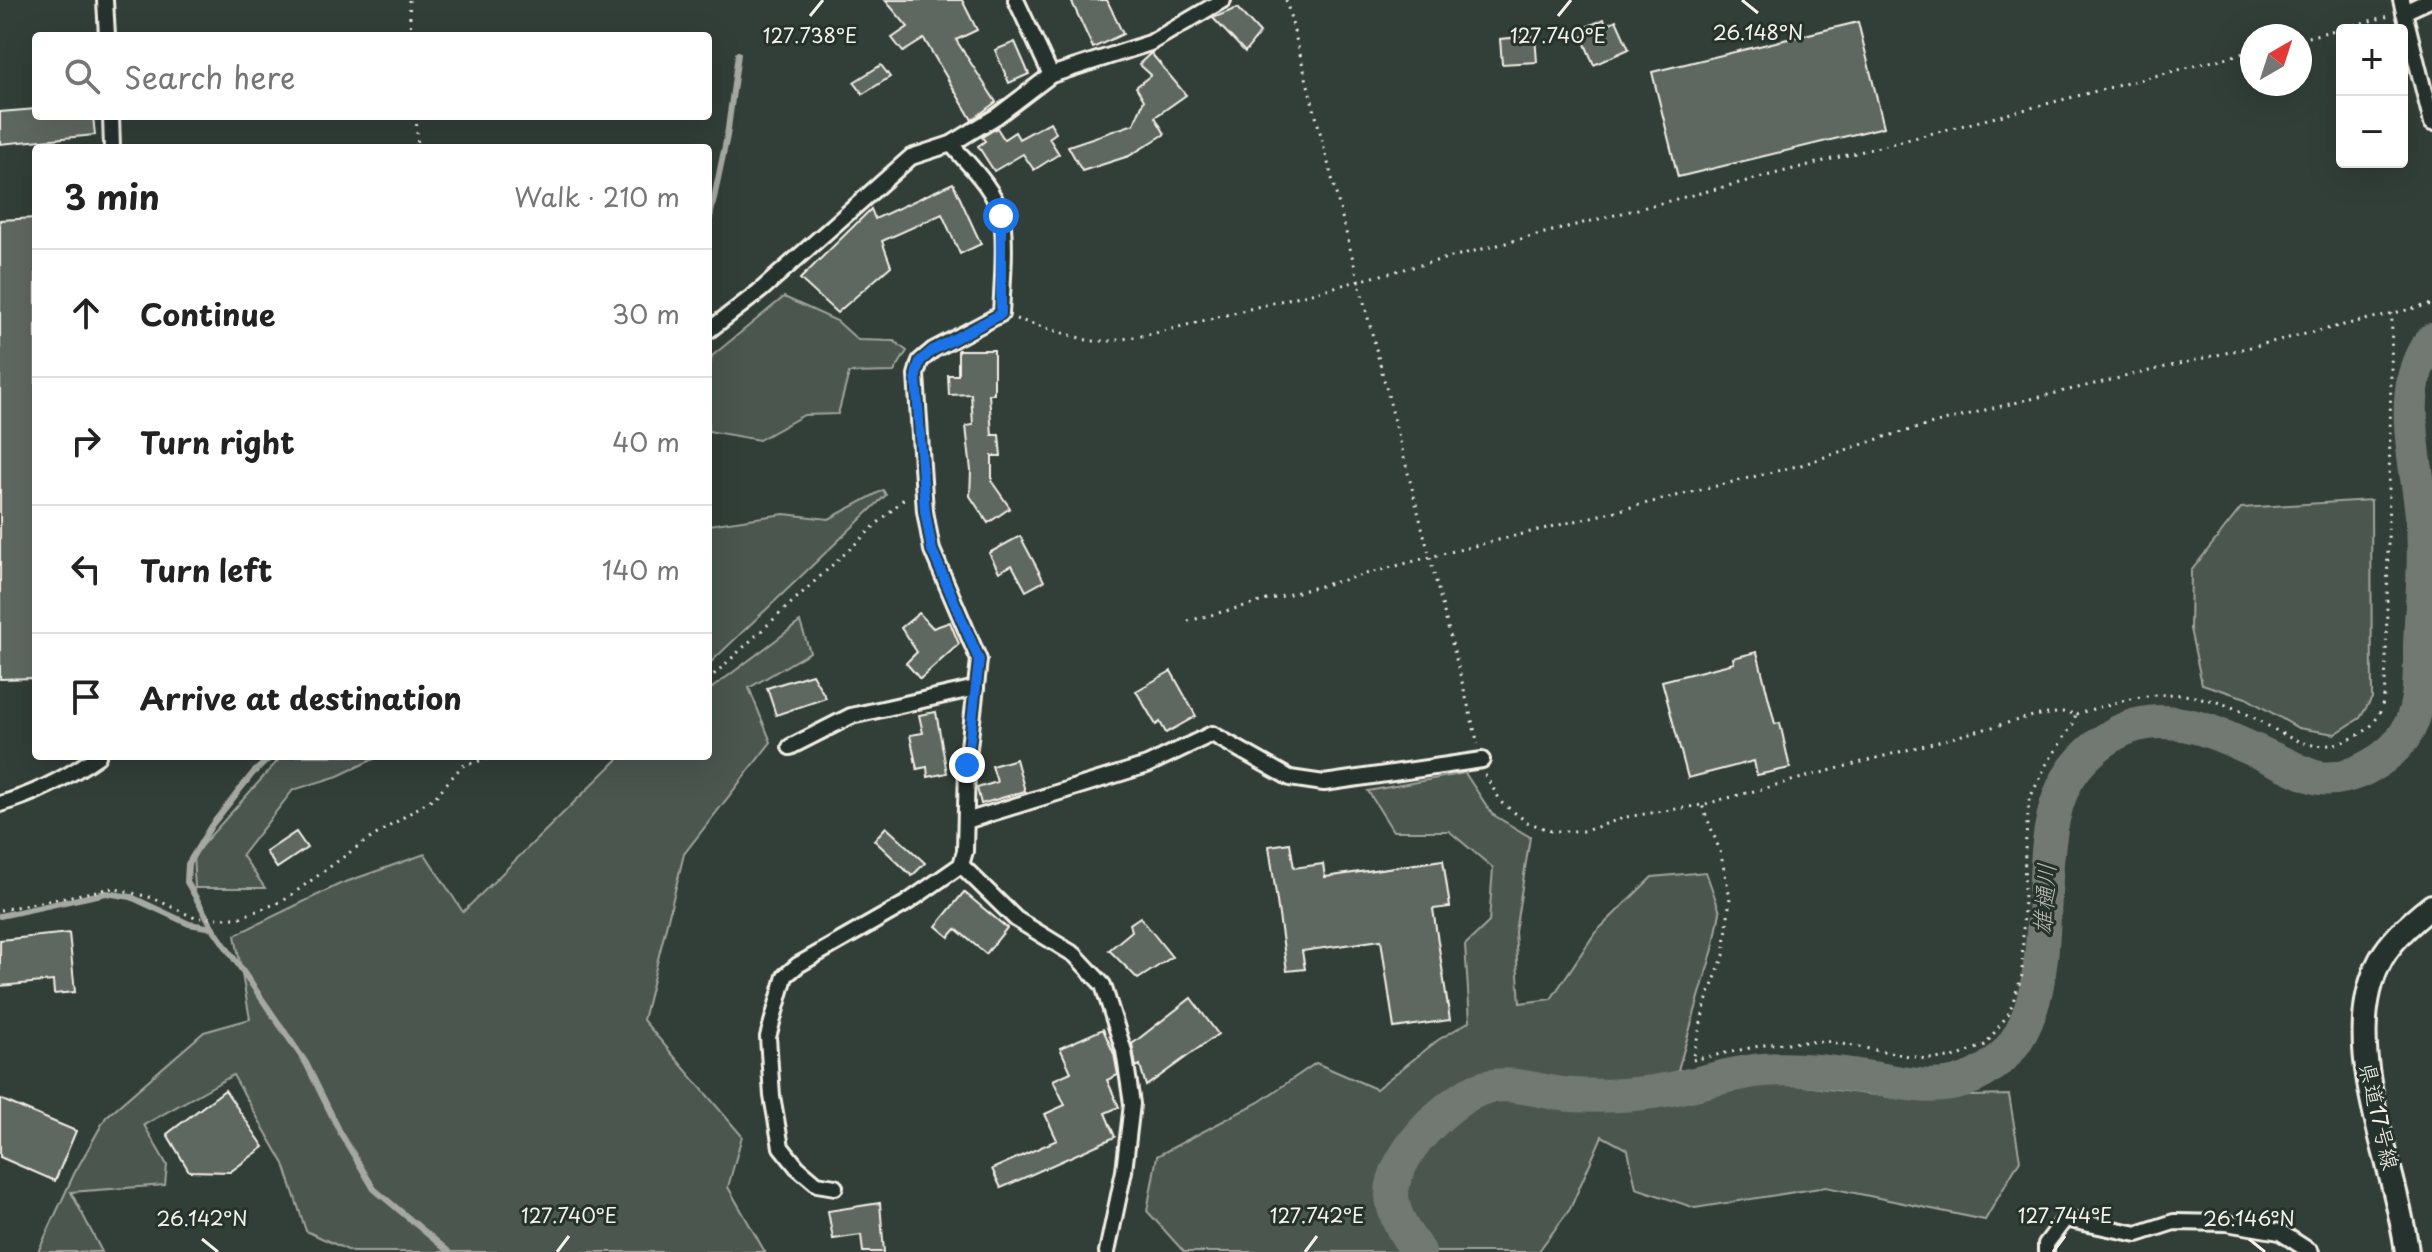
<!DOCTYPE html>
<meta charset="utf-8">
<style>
body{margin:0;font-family:"Playpen Sans","Klee One",sans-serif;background:#f2f2f2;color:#222}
.controls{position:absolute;right:24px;top:24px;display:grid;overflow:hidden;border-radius:8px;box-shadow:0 8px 32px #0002}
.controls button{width:72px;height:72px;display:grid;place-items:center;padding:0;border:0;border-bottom:2px solid #e0e0e0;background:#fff;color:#222;font:40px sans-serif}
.compass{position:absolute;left:2240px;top:24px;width:72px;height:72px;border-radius:50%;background:#fff;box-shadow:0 8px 32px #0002;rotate:39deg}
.stop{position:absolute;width:24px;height:24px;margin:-18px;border:6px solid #1a73e8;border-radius:50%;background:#fff}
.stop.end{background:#1a73e8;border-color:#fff;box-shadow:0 2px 8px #0008}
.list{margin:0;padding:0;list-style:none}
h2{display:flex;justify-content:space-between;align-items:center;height:104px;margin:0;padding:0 32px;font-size:34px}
h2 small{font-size:26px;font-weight:400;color:#767676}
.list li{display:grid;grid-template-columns:52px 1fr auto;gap:24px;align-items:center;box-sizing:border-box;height:128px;padding:0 32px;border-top:2px solid #e0e0e0}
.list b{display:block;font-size:30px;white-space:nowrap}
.list em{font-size:26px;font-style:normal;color:#767676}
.icon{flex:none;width:44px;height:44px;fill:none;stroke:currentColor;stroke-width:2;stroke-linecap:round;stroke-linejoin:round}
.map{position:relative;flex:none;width:2432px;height:1252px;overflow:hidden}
.search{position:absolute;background:#fff;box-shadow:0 8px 32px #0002;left:32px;top:32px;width:680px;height:88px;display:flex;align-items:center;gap:20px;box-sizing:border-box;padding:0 28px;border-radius:8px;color:#767676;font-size:30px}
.panel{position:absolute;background:#fff;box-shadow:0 8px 32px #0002;left:32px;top:144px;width:680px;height:616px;border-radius:8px}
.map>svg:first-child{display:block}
</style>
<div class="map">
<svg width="2432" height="1252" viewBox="0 0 2432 1252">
<rect width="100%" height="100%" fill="#323e38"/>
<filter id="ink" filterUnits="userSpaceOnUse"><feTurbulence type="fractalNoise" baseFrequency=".0125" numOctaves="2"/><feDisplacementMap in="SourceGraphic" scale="16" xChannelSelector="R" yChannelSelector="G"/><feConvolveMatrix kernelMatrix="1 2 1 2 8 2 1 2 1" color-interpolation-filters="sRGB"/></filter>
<g filter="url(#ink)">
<g fill="#4c564f" stroke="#a0a49c" stroke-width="2">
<path d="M784,297l53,24 21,19 36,1 13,10 -13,21 -45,1 -11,41 -34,1 -45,25 -51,-9v-57l4,-18z"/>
<path d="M883,490l3,5 -178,170v-140l76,-11 45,5z"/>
<path d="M2371,500l1,198 -12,20 -25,16 -37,-6 -52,-30 -44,-14 -12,-55 1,-58 50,-63z"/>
<path d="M800,622l10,30 -61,36 22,54 -87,112 -41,166 99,116 -14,51 37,65h-413l-46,-21 -22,-67 -51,-89 -89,50 23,40 -2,20 -94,7 31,60h-64l36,-78 32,-57 98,-85 46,-13 -15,-84 105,-51 85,-30 38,58 158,-156h87v-65z"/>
<path d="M282,756h98l-42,20 -45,14 -51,65 23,33h-70l-2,-33z"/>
<path d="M1465,773l27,41 38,23 -15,95 5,71 31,-4 44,-66 57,-56 54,-5 14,40 -7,37 -35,121 221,28 110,-3 11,65 -35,60 -159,-33 -131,21 -59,-20 -8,-38 -26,-14 -32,73 -32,43h-354l-37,-41 10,-55 102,-54 57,-39 60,26 62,-49 32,-19 -5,-76 24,-23 4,-54 -44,-37h-56l-25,-40z"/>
</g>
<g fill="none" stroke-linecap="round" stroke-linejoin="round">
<g stroke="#a6a9a1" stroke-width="6">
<path d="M708,227l19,-91 11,-82"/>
<path d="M272,756l-19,17 -42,53 -23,38 -1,18 26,46 93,135 34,69 34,57 75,63"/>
<path d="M0,916l106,-23 25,4 58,27 24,4"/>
</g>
<path stroke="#727972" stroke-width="34" d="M1419,1252c-13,-16 -26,-36 -27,-57 -1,-38 56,-96 91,-107 29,-9 61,6 90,7 27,2 65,0 92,-5 32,-5 65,-17 98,-20 35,-3 74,3 109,8 29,5 62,13 91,3 113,-39 63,-198 97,-286 10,-26 30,-46 53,-60 58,-34 119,7 172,29 11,5 23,12 34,14 29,4 63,-15 81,-36 22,-27 20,-64 20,-96 1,-39 6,-80 3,-119 -3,-56 -31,-139 9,-187"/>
</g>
<g fill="#5f6861" stroke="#f4f1e8" stroke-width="2">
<path d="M885,0h77l15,30 -21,10 40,62 -24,18 -48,-81 -21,13 -11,-14 16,-11z"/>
<path d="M1071,0h36l16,34 -30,14z"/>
<path d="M1237,8l23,25 -15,19 -32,-34z"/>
<path d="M1604,19l2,6 10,-5 13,29 -35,16 -12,-28 5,-2 -3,-7z"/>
<path d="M1858,22l26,105 -206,50 -26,-105z"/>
<path d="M1535,36l2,26 -35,2 -2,-25z"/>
<path d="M1015,42l14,32 -20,9 -14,-33z"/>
<path d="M1151,53l35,42 -31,22 10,17 -36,22 -47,15 -14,-25 66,-22 10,-24 -8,-13 15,-12 -12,-11z"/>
<path d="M881,65l9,12 -27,17 -9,-12z"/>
<path d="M36,109v7h57l2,19 -95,9v-32z"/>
<path d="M1050,122l6,11 -7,5 10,16 -25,16 -11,-16 -29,17 -16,-25 7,-5 -3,-4 15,-9 7,11 11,-7 4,7z"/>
<path d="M953,183l28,61 -21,10 -18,-40 -60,27 9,25 -54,47 -37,-34 71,-70 4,10z"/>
<path d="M36,218v460l-36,1v-459z"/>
<path d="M958,350h36v44h-5l3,41h7l2,21h-9v26l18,26 -22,15 -18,-27 1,-25 -5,-45 7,-1 -2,-31 -22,1 -1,-20h10z"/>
<path d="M1020,536l24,45 -18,10 -14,-26 -13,7 -10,-19z"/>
<path d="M919,613l14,15 17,-6 9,22 -39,35 -14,-16 11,-11 -16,-24z"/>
<path d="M1757,652l18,72 5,-1 10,45 -33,7 -3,-14 -66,17 -26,-97 72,-18 -1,-5z"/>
<path d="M1171,671l25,45 -30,17 -6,-11 -4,3 -20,-34z"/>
<path d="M812,674l14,24 -50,17 -9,-27z"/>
<path d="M936,712l11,61 -19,4 -1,-10 -10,2 -7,-34 13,-2 -4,-18z"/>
<path d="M1016,759l9,32 -44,13 -4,-16 20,-6 -5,-16z"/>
<path d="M886,827l39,36 -13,13 -38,-36z"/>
<path d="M296,832l11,16 -30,20 -11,-16z"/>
<path d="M1290,843l4,25 29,-4 2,13 118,-17 7,47 -17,2 17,111 -56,8 -13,-88 -79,11 3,18 -18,2 -18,-125z"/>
<path d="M964,892l43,36 -21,26 -30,-25 -7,8 -13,-11z"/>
<path d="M1140,917l32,40 -34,22 -29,-29 23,-19 -2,-7z"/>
<path d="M69,933l6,59 -21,2 -1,-13 -53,5v-46z"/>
<path d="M1191,998l27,36 -72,52 -6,-21 -4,2 -4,-23z"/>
<path d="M1103,1029l11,25 4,21 -11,5 12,27 -14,6 10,24 -114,51 -9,-19 65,-29 -12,-26 20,-9 -12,-25 18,-8 -11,-24z"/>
<path d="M225,1090l39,57 -34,25 -41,-1 -22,-37z"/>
<path d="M0,1099l76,32 -21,50 -55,-24z"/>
<path d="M880,1203l4,49h-21l-2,-17 -28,4 -5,-28z"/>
</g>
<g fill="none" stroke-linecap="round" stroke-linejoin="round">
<defs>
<g id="minor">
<path d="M105,0l2,36"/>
<path d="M1016,0l35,75"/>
<path d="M2401,0l31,123"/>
<path d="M2404,12l26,-12"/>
<path d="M111,116l1,32"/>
<path d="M708,331l53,-41 150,-133 40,-13 46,-28 54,-41 99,-32 73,-43"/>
<path d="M790,747l61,-31 125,-28"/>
<path d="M0,804c35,-10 68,-27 98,-48"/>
<path d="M966,821l181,-56 65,-31 78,44 34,5 158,-23"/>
<path d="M961,865l55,54 59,36 28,30 21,66 8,53 -8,67 -17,81"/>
<path d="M835,1187l-18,-3 -20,-17 -16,-20 -9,-51 -4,-59 17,-61 13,-11 107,-61 56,-39 4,-14 2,-86 12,-105 -47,-110 -7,-39 -9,-136 4,-14 13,-11 68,-36c1,-24 6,-77 0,-99 -8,-28 -32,-50 -50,-71"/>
<path d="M2046,1252v-8l19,-25 72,15 37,-12 52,1 54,9 31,20"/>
</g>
<path id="secondary" d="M2407,1252c-11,-91 -71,-208 -26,-293 11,-20 33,-39 51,-53"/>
</defs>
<use href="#minor" stroke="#f4f1e8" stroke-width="20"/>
<use href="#secondary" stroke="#f4f1e8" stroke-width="28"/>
<g stroke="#f4f1e8" stroke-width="3" stroke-dasharray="2 6" stroke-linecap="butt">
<path d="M409,0l2,36"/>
<path d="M1286,0l192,744"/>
<path d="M2300,39l89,-23"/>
<path d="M416,116l2,32"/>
<path d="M1016,319l74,22h21l41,-7 1100,-283"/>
<path d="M1188,621l242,-64 371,-92 83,-28 109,-29 439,-104"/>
<path d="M708,680l198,-183"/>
<path d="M2076,714c38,-11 80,-26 120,-17 16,3 33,8 47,15 39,19 63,46 107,27 37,-15 34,-41 36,-76l6,-350"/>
<path d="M1485,775l17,28 25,19 24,9h34l41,-14 76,-12 331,-89 30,-4 13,2 -3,10 -27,41 -17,35 -4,50 -3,125 -13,38 -24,32 -32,13 -27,1 -101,-18 -56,3 -77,16 14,-58 18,-47 6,-58 -10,-46 -18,-46"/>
<path d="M0,910l112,-22 41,10 42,20h43l45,-17 74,-54 78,-50 27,-31 34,-10"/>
</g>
<use href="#minor" stroke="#26332d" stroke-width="14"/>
<use href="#secondary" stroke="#26332d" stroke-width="22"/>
</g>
</g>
<g fill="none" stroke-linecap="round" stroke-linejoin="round" filter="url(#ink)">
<path stroke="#1a73e8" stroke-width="10" d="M967,765l12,-105 -47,-110 -7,-39 -9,-136 4,-14 13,-11 68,-36v-98"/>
</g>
<path fill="none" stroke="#f4f1e8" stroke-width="3" d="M1742,0l16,13M810,16l13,-16M1558,16l13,-16M202,1239l16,13M2249,1239l16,13M557,1252l12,-16M1305,1252l12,-16M2053,1252l12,-16"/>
<g text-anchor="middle" stroke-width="6" stroke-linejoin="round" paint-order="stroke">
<g font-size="22" fill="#f4f1e8" stroke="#26332d">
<text transform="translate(2379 1116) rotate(77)" y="8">県道17号線</text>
</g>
<g font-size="24" font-style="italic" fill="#babbb3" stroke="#26332d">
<text transform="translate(2045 899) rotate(-86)" y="8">雄樋川</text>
</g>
</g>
<g font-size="20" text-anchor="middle" fill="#f4f1e8" stroke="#26332d" stroke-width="6" stroke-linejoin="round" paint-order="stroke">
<text x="1758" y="40">26.148°N</text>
<text x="810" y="43">127.738°E</text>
<text x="1558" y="43">127.740°E</text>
<text x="569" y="1223">127.740°E</text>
<text x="1317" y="1223">127.742°E</text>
<text x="2065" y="1223">127.744°E</text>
<text x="202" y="1226">26.142°N</text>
<text x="2249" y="1226">26.146°N</text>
</g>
</svg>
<div class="controls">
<button>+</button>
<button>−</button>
</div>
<svg class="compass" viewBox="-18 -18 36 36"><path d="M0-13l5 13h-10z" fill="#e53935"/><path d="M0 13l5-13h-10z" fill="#767676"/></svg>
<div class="stop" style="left:1001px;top:216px"></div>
<div class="stop end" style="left:967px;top:765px"></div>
<div class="search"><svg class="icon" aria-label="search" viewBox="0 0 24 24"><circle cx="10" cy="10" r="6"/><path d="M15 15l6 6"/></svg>Search here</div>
<section class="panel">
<h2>3 min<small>Walk · 210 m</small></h2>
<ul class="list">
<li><svg class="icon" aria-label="ahead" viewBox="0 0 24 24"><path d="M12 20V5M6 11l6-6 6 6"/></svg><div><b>Continue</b></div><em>30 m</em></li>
<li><svg class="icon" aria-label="right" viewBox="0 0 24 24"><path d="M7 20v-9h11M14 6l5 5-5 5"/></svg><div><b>Turn right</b></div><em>40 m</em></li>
<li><svg class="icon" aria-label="left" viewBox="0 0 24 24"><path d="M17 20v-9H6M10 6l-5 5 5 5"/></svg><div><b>Turn left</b></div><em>140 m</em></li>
<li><svg class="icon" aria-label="arrive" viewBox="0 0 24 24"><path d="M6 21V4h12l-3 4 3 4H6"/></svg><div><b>Arrive at destination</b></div></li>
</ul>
</section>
</div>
